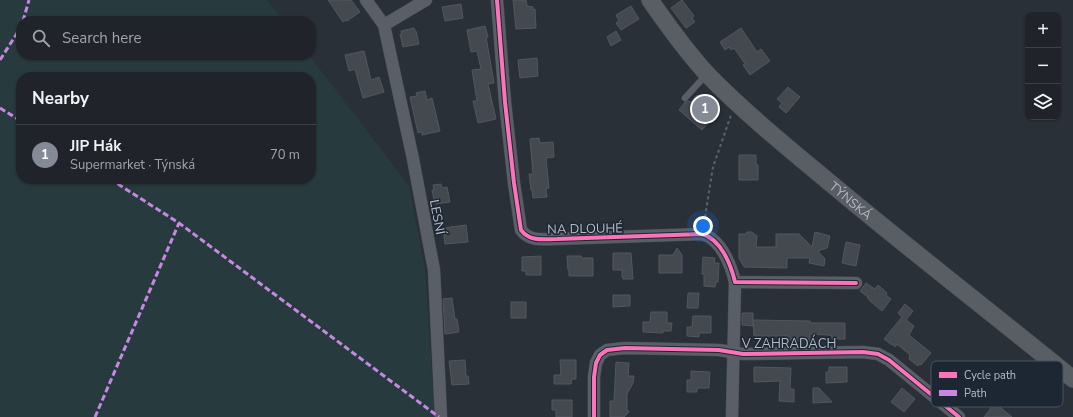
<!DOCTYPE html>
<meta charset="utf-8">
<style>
body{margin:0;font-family:"Nunito Sans",sans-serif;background:#282c32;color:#f1f3f6}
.controls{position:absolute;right:12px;top:12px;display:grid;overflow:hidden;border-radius:8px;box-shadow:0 1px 3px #0004}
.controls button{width:36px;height:36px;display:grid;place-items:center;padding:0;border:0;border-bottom:1px solid #3d4147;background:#20242a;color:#f1f3f6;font:20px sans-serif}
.you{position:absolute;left:703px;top:226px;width:14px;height:14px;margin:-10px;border:3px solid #fff;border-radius:50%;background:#1a73e8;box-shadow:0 0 0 6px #1a73e833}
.badge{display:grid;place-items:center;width:26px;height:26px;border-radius:50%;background:#848b96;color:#fff;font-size:13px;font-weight:700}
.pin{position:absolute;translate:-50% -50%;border:2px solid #fff;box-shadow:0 1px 4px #0006}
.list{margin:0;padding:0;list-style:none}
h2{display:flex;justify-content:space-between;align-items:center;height:52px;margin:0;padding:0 16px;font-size:17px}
h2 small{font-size:13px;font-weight:400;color:#a2a4a8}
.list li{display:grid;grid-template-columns:26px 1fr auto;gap:12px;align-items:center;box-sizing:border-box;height:60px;padding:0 16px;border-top:1px solid #3d4147}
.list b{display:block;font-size:15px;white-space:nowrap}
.list p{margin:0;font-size:13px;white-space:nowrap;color:#a2a4a8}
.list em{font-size:13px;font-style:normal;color:#a2a4a8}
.icon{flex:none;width:22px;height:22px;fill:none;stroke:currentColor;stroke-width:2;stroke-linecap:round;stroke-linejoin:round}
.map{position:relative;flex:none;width:1073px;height:417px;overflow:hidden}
.search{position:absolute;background:#20242a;box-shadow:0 1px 3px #0004;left:16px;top:16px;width:300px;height:44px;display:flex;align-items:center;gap:10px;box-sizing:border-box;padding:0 14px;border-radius:16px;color:#a2a4a8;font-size:15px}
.panel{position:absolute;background:#20242a;box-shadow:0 1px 3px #0004;left:16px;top:72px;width:300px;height:112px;border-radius:16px}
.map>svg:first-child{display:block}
</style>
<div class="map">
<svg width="1073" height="417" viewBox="0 0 1073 417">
<rect width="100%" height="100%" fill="#2a3038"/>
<path fill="#273a3e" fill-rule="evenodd" d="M0,0h267l16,21h-262v34h288l100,131 16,83 10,148h-435zM21,77h290v102h-290z"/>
<g fill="#444950" stroke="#52575f">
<path d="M328,0h23l9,12 -13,9 -1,-1 -3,2z"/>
<path d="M513,0h13l1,6 6,1v3l2,-1 1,19 -20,1z"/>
<path d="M682,0l12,16 -2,2 3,4 -9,6 -15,-20z"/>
<path d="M461,4l2,14 -18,3 -3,-14z"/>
<path d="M631,6l8,13 -18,11 -5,-7 3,-2 -3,-6z"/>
<path d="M485,26l3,11h-2l8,46 -6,1 8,35 -18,4 -5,-22h4l-5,-31 9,-1 -4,-18 -6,1 -4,-22z"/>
<path d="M414,28l1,3h1l3,13 -16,3 -3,-13h2l-1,-3z"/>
<path d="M741,28l16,24 4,-3 9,12 -20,14 -7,-10 2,-1 -11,-16 -3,2 -2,-3 -4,3 -5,-8z"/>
<path d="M616,31l5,9 -10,6 -4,-9z"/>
<path d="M364,51l7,29 8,-3 5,15 -21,6 -8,-29 -6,2 -4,-16z"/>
<path d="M537,58l1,18 -18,2 -2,-18z"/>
<path d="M788,87l12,10 -14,16 -7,-6 3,-4 -5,-4z"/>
<path d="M425,91l2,9 5,-2 8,33 -18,4v-3l-4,1 -8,-36 7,-1 -1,-3z"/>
<path d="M697,95l20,17 -15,18 -23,-20 6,-8 3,-1 3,1z"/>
<path d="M539,138l1,5 13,-1 1,15 -8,1 3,30 -3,1 1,8 -14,1 -1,-8h-1l-2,-16h4l-3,-35z"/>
<path d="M739,155h17v10h2v15h-19z"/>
<path d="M441,184l1,4 5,-1 3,15 -15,2 -3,-14h2l-1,-5z"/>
<path d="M466,225l2,17 -23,2 -2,-16z"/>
<path d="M747,232h5l5,4 -1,11h20v-13h23l13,13 3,-15 15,4 -3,12 -9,3 7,8 -1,7 -15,-3 1,-5h-23v10l-43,-1 -5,-9v-24h7z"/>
<path d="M846,242l14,3 -4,21 -14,-3z"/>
<path d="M677,248l5,7v18h-23v-18h14z"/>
<path d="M613,253h18l2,26h-10v-2h-1v-7h-9z"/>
<path d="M541,256v19h-15v-4h-4v-14z"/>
<path d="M567,256h14l1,2h11v18h-24v-6h-1z"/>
<path d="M703,257l12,1 -1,5h5l-1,19h-2l-1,5 -11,-1v-12h-2z"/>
<path d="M866,283l9,6 3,-4 9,8 -1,2 5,4 -9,12 -12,-10 -3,-4h1l-8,-6z"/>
<path d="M688,293h11l-1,15h-11z"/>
<path d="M613,295h17v11l-17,1z"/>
<path d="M452,298l3,21h2l2,13 -14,2 -2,-35z"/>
<rect x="511" y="302" width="15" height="16"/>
<path d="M905,304l8,7 -7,9 8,6 -5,9 22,18 -10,12 -1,-1 -2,2 -9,-7 1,-4 -13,-11 -2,3 -2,-3 -1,1 -8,-6 18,-22 -4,-4z"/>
<path d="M651,312h16v11h5l-1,8h-8v2l-20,-1v-10h7z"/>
<path d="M742,313h11v13l-11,-1z"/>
<path d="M693,316h18v17h-12v4l-12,-1v-9h5z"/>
<path d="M753,320l57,1v2h35v16h-13v-3l-4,-1 -18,-1v7l-22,-1v-4h-34z"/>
<path d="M465,360l1,16h2l1,8 -17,1 -3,-24z"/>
<path d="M560,360h16v19h-4l-1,5h-17v-9h7z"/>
<path d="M616,362l13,1 -1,13h6l-1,7 -6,11v15l2,3 -5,5h-14v-16h4z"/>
<path d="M754,367l37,1 -1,21h4v13l-15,-1 1,-20 -26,1z"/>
<path d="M829,367h18v15l-21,1v-11h3z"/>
<path d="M691,371l19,1 -1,16h-12v4h-10v-12h4z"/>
<path d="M813,388h6l13,14 -19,1z"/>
<path d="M902,388l13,11 -11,13 -13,-10z"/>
<path d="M552,400h20v17h-16v-7h-4z"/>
<path d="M995,403l17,14h-28z"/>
</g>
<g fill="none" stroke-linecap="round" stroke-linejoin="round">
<defs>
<path id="service" d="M685,98l21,-23"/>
<g id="minor">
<path d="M366,0l18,25 29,134 21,111 7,147"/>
<path d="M497,0l8,102 9,81 7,47c9,12 22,9 36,9l145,-5c19,5 29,31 33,48l121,1"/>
<path d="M384,25l42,-25"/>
<path d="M594,417v-40l2,-14 4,-8 7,-5 18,-2 94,2 24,4 120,-2 15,2 11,6 70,57"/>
<path d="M732,417l3,-135"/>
</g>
<g id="secondary">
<path id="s1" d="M650,0c18,26 36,51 57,74 38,39 80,73 122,108 80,67 163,131 244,197"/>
</g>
</defs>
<use href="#service" stroke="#484c53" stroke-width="7"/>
<use href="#minor" stroke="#484c53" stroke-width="13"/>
<use href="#secondary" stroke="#484c53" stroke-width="18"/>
<path stroke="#5d636a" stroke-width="2" stroke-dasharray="3 3" stroke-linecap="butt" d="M704,223l9,-56 18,-52"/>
<use href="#service" stroke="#5a5e66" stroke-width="6"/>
<use href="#minor" stroke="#5a5e66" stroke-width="12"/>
<use href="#secondary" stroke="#595d64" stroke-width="17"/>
<g stroke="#c787e3" stroke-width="3" stroke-dasharray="6 3" stroke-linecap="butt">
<path d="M23,21l6,-21"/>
<path d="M0,60l21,-33"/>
<path d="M0,108l21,13"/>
<path d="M110,179l69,44 260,194"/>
<path d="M95,417l84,-194"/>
</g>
<defs>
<g id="cycleway">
<path d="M497,0l8,102 9,81 7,47c9,12 22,9 36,9l145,-5c19,5 29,31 33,48l121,1"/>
<path d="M594,417v-40l2,-14 4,-8 7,-5 18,-2 94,2 24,4 120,-2 15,2 11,6 70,57"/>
</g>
</defs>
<use href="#cycleway" stroke="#1d2633" stroke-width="6"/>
<use href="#cycleway" stroke="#fb73b8" stroke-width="4"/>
</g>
<g text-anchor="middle" stroke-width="3" stroke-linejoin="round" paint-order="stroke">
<g font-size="13" fill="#b4bcc9" stroke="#1d2633">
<text dy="5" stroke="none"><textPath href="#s1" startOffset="285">TÝNSKÁ</textPath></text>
<text transform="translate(438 217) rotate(79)" y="5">LESNÍ</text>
<text transform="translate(585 228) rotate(-1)" y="5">NA DLOUHÉ</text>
<text x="789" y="348">V ZAHRADÁCH</text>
</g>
</g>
<rect x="931" y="361" width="132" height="46" rx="6" fill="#1d2633" stroke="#4a5360" stroke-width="1"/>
<rect x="939" y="372" width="18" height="6" fill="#fb73b8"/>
<rect x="939" y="390" width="18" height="6" fill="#c787e3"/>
<g font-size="11" fill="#b4bcc9">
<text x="964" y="379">Cycle path</text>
<text x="964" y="397">Path</text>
</g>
</svg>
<div class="controls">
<button>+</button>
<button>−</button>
<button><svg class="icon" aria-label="layers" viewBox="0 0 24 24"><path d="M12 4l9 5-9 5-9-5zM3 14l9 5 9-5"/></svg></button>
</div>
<div class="you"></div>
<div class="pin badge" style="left:705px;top:109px">1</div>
<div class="search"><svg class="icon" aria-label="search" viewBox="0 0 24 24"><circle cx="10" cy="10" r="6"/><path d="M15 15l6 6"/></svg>Search here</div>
<section class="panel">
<h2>Nearby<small></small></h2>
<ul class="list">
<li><span class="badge">1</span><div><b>JIP Hák</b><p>Supermarket · Týnská</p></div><em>70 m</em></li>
</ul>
</section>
</div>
